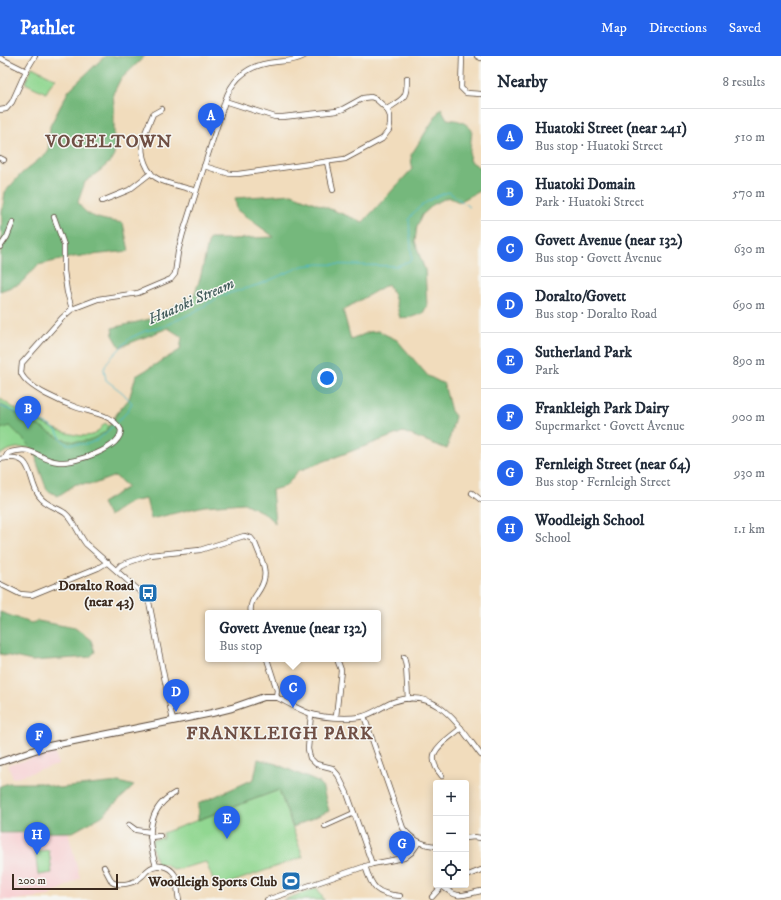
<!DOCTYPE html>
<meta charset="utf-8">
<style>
body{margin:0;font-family:"IM FELL DW Pica",serif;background:#f6f6f7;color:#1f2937}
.controls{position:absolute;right:12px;bottom:12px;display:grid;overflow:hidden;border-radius:4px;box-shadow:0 2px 10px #0003}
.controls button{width:36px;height:36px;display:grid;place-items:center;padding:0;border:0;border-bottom:1px solid #e0e1e3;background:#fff;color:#1f2937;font:20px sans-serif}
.scale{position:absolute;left:12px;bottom:10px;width:106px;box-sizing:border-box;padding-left:4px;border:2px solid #3b2a1e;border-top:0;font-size:11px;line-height:14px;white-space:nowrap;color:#3b2a1e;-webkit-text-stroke:3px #f6f6f2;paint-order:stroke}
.you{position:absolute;left:327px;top:322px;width:14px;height:14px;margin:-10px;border:3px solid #fff;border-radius:50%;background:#1a73e8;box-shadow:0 0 0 6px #1a73e833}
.badge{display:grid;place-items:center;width:26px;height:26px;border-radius:50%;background:#2563eb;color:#fff;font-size:13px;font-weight:700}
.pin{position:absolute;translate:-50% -33px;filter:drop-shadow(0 1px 2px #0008)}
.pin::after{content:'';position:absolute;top:21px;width:14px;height:12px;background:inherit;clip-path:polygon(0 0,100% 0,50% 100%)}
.popup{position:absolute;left:205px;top:554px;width:176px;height:52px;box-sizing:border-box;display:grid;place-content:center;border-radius:4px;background:#fff;filter:drop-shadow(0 1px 3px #0005);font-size:13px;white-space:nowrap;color:#747a83}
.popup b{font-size:15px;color:#1f2937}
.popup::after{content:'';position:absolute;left:50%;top:100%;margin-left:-8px;border:8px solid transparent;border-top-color:#fff}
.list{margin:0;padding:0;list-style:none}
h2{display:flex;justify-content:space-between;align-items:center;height:52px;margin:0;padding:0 16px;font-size:17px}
h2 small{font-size:13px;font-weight:400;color:#747a83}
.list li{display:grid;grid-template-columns:26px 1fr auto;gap:12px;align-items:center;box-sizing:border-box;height:56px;padding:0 16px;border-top:1px solid #e0e1e3}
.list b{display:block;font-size:15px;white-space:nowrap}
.list p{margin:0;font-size:13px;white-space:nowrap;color:#747a83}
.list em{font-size:13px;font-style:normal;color:#747a83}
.icon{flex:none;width:22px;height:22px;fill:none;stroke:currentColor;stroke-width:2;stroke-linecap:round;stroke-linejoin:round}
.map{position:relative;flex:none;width:481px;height:844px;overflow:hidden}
header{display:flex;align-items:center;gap:24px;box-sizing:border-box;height:56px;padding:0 20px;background:#2563eb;color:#fff}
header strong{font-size:19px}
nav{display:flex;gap:22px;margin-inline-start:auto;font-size:14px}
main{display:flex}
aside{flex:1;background:#fff}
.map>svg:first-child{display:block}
</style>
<header>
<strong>Pathlet</strong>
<nav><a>Map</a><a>Directions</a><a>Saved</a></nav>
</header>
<main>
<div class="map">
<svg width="481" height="844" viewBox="0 0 481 844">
<rect width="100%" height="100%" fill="#f6f6f2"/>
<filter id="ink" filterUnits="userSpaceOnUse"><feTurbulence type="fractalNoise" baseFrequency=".025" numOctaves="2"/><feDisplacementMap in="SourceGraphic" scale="8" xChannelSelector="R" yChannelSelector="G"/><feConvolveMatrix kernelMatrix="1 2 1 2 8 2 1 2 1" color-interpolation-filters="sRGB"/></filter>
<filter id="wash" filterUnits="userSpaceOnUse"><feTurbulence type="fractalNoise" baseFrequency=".012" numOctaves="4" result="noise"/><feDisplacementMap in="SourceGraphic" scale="16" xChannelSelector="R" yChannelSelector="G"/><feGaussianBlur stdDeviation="0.9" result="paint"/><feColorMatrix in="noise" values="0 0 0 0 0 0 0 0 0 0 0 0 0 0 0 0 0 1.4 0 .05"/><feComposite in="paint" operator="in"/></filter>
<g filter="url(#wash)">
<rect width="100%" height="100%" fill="#f1dcbc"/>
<g fill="#f7cfd2">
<path d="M55,696l3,13 -45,13 -5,-13z"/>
<path d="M68,776l12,46 -31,18 -35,4h-14v-67z"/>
</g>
<g fill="#91d791" stroke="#668058">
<path d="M32,11l24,12 -5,5 -5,9 -21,-10z"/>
<path d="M0,342c16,14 74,46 95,36 3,-2 7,-8 10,-11l12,9 -1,6 -81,11c-12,-3 -24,-2 -35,6z"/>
<path d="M279,734l24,67 -87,31 -10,-26 -32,8 -9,-6h-8l-5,-17v-7l11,-2v-5z"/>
<path d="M49,794l3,23 -14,2 -3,-24z"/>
<path d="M317,832l7,12h-41z"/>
</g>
<g fill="#74b87b" stroke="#58714c">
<path d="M105,0h40l-25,24 -7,14 1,12v52l-12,11 -17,13 -7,20c8,17 28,18 45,21l6,28 -56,6 -35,8 -18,19 -20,7 2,-79 3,-20 16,-18 27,-22 2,-26 19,-36z"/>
<path d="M441,52l6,11c11,1 17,2 25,11l-3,30 10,7h2v23l-22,12 -11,-5 -14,7 -12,11 -5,11 -2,15 5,16 5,13 2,36 -4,7 -11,4 -12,1 -6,-23 -6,-11 -45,26 8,30 18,-8 9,-1 19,9 31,36 16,8 7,27 4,5 -8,33 -44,-17 -105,39 -12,15 -14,4 3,33 -11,-10 -20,-10 -40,3 -53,13 -5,-20 -16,3 -21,14 -7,-13 26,-16 -13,-11 -21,8h-18l-18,12 -11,-6 -10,-27 -2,-12 -25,-25 -10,3v-25l58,33 11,4 10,1 11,-2 15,-8 13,-20 11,-13 7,-23 44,-26 2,-13 -14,-9 -48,19 -7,-12 -1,-7 38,-9 43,-22 7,-18 9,-40h21l44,-2 -37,-27 -2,-12 57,-4 71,28 49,-53 -1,-14z"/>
<path d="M0,556l31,11 7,-2 37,7 16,12 4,12 -5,5 -58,4 -32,-7z"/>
<path d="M258,703l18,5 44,19 2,2 7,26 -36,16 -14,-37 -81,30v-16l56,-25z"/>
<path d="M119,726l15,4 -32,30 -29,16 -73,1v-47l9,-3h32l18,5z"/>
</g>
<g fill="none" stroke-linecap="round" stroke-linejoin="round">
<g stroke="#4eb8cb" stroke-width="1">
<path d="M0,350l49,19 7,5 6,10 5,4h21l11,-5 15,-14"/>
<path d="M117,366l9,-9 6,-10 -9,-10 -17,-13 -2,-11 3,-7 23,-24 15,-7 17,-4 32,-15 29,-17 38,-11 41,-18 16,-2 79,2 15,-6 -3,-41c8,-13 25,-23 40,-27l20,15"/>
</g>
</g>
</g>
<g filter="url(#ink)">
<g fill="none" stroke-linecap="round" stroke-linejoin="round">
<defs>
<g id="street">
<path d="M462,0l-1,32 5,5 15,1"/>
<path d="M477,0l4,2"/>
<path d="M0,2l26,13"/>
<path d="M162,53l-9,5c-3,8 -8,17 -10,26 -3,14 3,34 17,40 11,5 24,7 36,11"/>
<path d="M387,53c17,-11 20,-10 20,-31"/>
<path d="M0,54l6,-1 6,-7 14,-31 9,-15"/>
<path d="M0,102l4,2"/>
<path d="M327,106l6,28"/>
<path d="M204,110l26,8h8l107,-15 37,-20 7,-9 1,-6v-8l-3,-7 -11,-10 -5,-2 -8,1 -20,11 -6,2 -54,6h-8l-50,-16"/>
<path d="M102,145l27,-11 22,-17"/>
<path d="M54,161l10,28v26l3,21 5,17"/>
<path d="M0,191l7,-10 6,-15"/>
<path d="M5,402l3,-5c28,-9 28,7 51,9 16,1 62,-13 62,-32 -8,-15 -28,-17 -43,-22 -15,-5 -51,-20 -57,-35l1,-10 40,-45 10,-9 26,-10 40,-6 33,-14 4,-5 3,-22 5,-19 42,-132c8,-24 26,-37 51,-39 10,-1 19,-1 28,-6"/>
<path d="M0,403c35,-8 27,20 39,37 7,10 18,11 26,17 10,8 13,21 21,31l58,51 5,7 24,119"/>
<path d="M472,437l9,7"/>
<path d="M116,514l5,-5 29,-10 50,-5 44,-14 7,2 4,5c4,11 12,25 9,36 -2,13 -16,20 -13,34"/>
<path d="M0,528l20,10 12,1 66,-27 10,-6"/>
<path d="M404,601l2,9 2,33"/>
<path d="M267,603l10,31 -1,7c10,5 20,11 30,15 13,6 40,7 54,5 12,-2 22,-11 33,-15 44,-16 65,23 88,53"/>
<path d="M311,658l-3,35 2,9 6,6 16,4 6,7 9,18 25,71"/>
<path d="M364,660l39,112c8,11 19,17 33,18"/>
<path d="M336,661l5,-47 -4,-11"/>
<path d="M442,720c-21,-24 2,-33 19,-48"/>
<path d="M129,769l7,5 14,2"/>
<path d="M325,770l29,-13"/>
<path d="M150,781l10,-1"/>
<path d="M466,782l8,-1 7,1"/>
<path d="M156,810c-9,-28 -10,-57 19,-73"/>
<path d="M365,810c7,22 11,28 35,30"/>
<path d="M104,811l8,15c7,5 23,1 29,-5 3,-2 4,-5 7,-7 8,-7 21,-5 27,5 3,7 2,17 4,25"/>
<path d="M466,820l15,-6"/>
<path d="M442,830c17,14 19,9 39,5"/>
<path d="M432,841l11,-12"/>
<path d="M267,844l105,-36 32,-6 8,-6 7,-10"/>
</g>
<path id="secondary" d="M0,706l44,-15 168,-34 20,-5 32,-11h12"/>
</defs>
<use href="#street" stroke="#564536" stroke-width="6"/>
<use href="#secondary" stroke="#564536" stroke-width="8"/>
<use href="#street" stroke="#fff" stroke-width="4.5"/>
<use href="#secondary" stroke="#fff" stroke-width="6"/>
</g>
</g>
<defs>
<symbol id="bus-square" viewBox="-11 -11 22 22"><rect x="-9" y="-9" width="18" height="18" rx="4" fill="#1f6fb2" stroke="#f6f6f2"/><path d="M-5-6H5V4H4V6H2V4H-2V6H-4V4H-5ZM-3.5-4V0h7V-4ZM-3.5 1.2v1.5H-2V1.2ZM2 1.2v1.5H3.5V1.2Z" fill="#fff"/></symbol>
<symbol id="stadium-square" viewBox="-11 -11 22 22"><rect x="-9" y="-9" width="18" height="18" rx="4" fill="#1f6fb2" stroke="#f6f6f2"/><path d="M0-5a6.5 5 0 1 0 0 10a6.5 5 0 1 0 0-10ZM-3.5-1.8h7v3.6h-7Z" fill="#fff"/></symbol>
</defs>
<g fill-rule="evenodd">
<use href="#bus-square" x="137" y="526" width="22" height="22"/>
<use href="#stadium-square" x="280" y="814" width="22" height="22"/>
</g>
<g text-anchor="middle" stroke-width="3" stroke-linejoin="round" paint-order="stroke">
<g font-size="14" font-weight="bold" fill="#3b2a1e" stroke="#f6f6f2" text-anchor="end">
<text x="134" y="534">Doralto Road<tspan x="134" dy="16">(near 43)</tspan></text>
<text x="277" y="830">Woodleigh Sports Club</text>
</g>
<g font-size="15" font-style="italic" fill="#425c5b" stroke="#f6f6f2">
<text transform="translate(191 245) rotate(-24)" y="5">Huatoki Stream</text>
</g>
<g font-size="18" font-weight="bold" letter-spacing="1" fill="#6f4f44" stroke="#f6f6f2">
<text x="109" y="91">VOGELTOWN</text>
<text x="280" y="683">FRANKLEIGH PARK</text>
</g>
</g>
</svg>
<div class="controls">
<button>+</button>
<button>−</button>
<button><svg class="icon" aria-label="locate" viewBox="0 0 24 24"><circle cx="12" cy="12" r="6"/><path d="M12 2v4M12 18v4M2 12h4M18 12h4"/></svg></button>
</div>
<div class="scale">200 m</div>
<div class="you"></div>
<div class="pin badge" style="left:211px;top:80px">A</div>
<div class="pin badge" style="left:28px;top:373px">B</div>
<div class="pin badge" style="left:293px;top:652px">C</div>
<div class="popup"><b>Govett Avenue (near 132)</b>Bus stop</div>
<div class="pin badge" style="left:176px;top:656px">D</div>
<div class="pin badge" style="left:227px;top:783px">E</div>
<div class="pin badge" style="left:39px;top:700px">F</div>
<div class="pin badge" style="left:402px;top:808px">G</div>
<div class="pin badge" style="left:37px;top:799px">H</div>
</div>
<aside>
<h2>Nearby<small>8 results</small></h2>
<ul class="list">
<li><span class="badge">A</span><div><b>Huatoki Street (near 241)</b><p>Bus stop · Huatoki Street</p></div><em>510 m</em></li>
<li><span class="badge">B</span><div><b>Huatoki Domain</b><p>Park · Huatoki Street</p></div><em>570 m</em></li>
<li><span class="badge">C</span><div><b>Govett Avenue (near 132)</b><p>Bus stop · Govett Avenue</p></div><em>630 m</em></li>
<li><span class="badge">D</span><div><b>Doralto/Govett</b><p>Bus stop · Doralto Road</p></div><em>690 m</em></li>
<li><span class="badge">E</span><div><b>Sutherland Park</b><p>Park</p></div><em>890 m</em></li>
<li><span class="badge">F</span><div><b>Frankleigh Park Dairy</b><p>Supermarket · Govett Avenue</p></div><em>900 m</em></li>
<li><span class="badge">G</span><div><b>Fernleigh Street (near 64)</b><p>Bus stop · Fernleigh Street</p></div><em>930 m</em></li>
<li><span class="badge">H</span><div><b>Woodleigh School</b><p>School</p></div><em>1.1 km</em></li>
</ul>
</aside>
</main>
